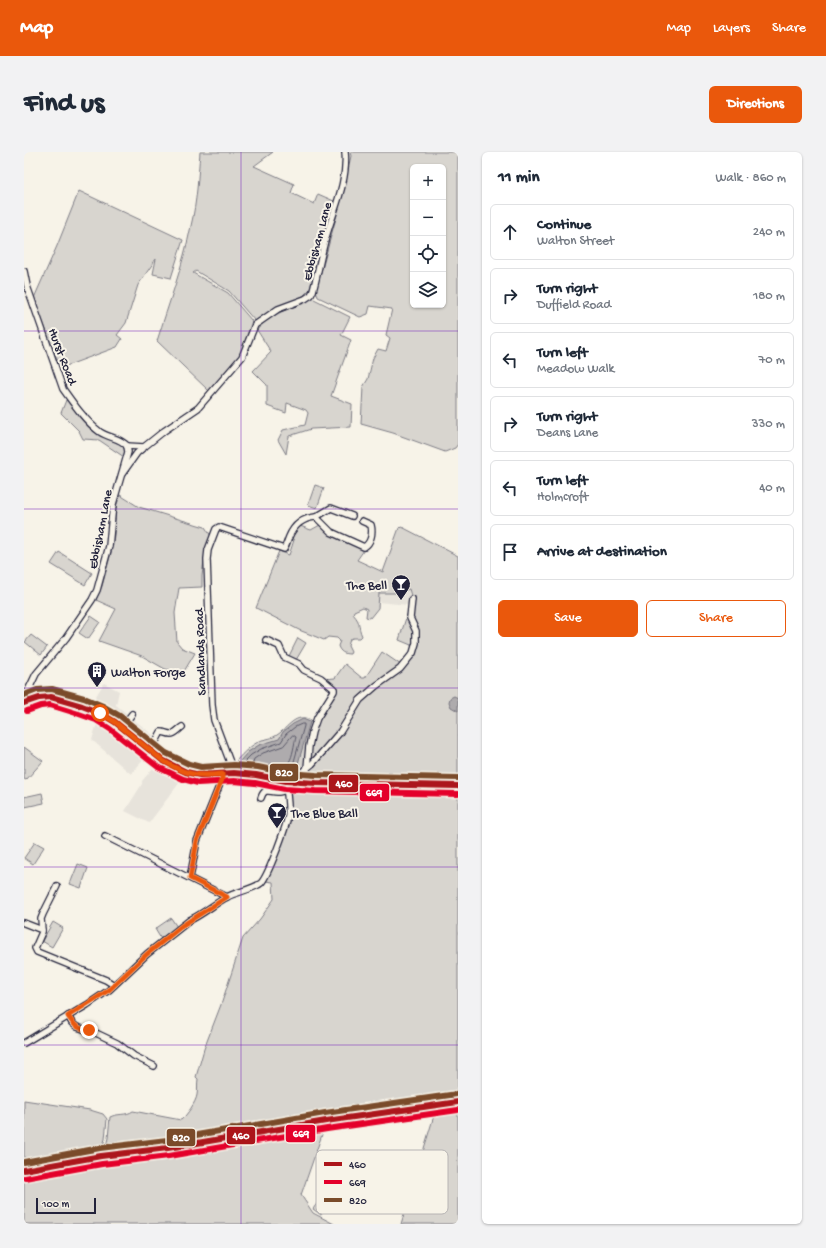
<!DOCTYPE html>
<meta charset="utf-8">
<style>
body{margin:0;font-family:"Gochi Hand",sans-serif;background:#f2f2f3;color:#1f2937}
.controls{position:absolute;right:12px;top:12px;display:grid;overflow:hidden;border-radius:6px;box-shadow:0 1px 3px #0004}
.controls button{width:36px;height:36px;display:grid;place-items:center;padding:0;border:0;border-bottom:1px solid #e0e1e3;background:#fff;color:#1f2937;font:20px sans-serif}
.scale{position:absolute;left:12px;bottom:10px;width:60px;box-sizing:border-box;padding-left:4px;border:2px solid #22223b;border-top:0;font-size:11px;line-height:14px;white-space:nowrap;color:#22223b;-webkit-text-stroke:3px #f7f3e8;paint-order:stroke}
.stop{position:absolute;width:12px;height:12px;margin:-9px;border:3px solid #ea580c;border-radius:50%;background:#fff}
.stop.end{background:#ea580c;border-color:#fff;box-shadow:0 1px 4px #0008}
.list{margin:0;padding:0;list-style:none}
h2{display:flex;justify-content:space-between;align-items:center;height:52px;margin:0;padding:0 16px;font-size:17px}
h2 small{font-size:13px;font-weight:400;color:#747a83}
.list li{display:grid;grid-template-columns:26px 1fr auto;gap:12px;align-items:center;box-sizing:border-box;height:56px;margin:0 8px 8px;padding:0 8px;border:1px solid #e0e1e3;border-radius:6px}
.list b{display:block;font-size:15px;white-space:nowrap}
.list p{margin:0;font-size:13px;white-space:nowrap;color:#747a83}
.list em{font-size:13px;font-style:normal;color:#747a83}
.actions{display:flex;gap:8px;padding:12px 16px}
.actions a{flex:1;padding:9px 0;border:1px solid #ea580c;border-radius:6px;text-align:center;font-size:14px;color:#ea580c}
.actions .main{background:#ea580c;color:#fff}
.icon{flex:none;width:22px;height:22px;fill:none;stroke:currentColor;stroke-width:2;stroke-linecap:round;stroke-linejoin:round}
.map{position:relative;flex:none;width:434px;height:1072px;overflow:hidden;border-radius:6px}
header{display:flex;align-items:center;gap:24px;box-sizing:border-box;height:56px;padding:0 20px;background:#ea580c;color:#fff}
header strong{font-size:19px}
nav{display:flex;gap:22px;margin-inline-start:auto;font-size:14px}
.intro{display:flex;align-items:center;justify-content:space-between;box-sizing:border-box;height:96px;padding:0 24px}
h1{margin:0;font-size:28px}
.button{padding:10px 18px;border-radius:6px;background:#ea580c;color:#fff;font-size:14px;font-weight:700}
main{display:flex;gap:24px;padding:0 24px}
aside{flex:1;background:#fff;border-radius:6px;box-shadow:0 1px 3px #0004}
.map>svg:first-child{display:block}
</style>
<header>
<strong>Map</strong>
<nav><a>Map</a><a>Layers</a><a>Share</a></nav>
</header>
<div class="intro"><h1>Find us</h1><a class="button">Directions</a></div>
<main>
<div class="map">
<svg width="434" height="1072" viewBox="0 0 434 1072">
<rect width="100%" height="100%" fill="#f7f3e8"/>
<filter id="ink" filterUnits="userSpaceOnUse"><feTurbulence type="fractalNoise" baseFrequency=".025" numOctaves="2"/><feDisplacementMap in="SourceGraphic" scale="8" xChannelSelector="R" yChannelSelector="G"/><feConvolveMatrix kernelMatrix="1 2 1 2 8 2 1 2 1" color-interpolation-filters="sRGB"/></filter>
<g filter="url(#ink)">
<g fill="#e7e3db">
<path d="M386,437l-2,16 -30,-3 1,-9h19z"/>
<path d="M80,531l15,8 -3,14 38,31 -3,15 -20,23 -39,-34 8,-27 -12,-4z"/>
<path d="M135,609l27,13 -37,49 -24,-12 17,-27v-3z"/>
</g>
<g fill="#d8d5cf" stroke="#7d7c85" fill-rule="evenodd">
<path d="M176,0h73l-19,14 40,18 -3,9 23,11 4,-10 16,7 -9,29 -15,59 -7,7 -42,21 -6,4 -26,-30 -33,-20 -3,2 35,20 24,28 -12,35 -31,35 -52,-50c12,-38 26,-76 34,-115 6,-25 7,-49 9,-74z"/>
<path d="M326,0h108v292l-3,4 -10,4 -52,-19 -32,-9 2,-37 5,-8 5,-21 5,-9 8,2 4,-13 -4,-3 6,-26 -22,-3 -2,8 -8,3 -42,-20 -2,-7 3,-22 3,1 20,-73 9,-40zM389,15h30v138h-30z"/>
<path d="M55,39l104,49 -12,38 -18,-4 3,-15 -18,26 -12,38 -9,12 5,4 -5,8 -51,19 -8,-4 -24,-64 23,-52z"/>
<path d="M285,147h5l36,18 -9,18 10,5 -20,56 21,8 -1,23 -40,2 -22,7 -3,18 -8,-14 5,-10 22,-5 3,-12 -2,-3 -19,-7 -1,10 -19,-7v-21l-14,-14 18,-19 -14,-22c15,-19 33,-19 52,-31z"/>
<path d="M42,248l27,29 16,10 16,8 -1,10 -25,-17 -16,-1 -4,-8 -18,-18z"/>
<path d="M291,333l9,3 -7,20 -9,-3z"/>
<path d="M96,343l19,12 66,20 6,9 -6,16 -3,24v11l-23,1 -4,25 2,29 5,6 13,5 -12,20 -18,-4 -23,-13 -43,-15 17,-32 -20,-9 6,-14 9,-33 3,-18 2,-28z"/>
<path d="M296,373l44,25 -7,10 26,12 16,-44 3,-1 56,29v227l-157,-3 7,-9 -1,-13c-2,9 -6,17 -15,21l-51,-9 -5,-9c8,-9 15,-16 26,-21 5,-1 11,-2 15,-5 11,-7 18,-23 34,-15v3l7,-4 16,-26 -10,-14 11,-1 10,-14 17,14h3l17,-26 19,13 12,-12 -2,-8 -12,-5 13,-41 -3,-10 -11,4h-19l-1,15 -8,10 -4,-1 1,-8 -4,-2 -9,4 -1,3c9,10 4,11 9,22l-2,2h-7l-3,1 -2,7 3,6 -1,2c-6,0 -10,-2 -12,-8l2,-5 -3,-3 -9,-1 -4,3 -25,-10 -43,-22 23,-57 10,4 5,-15 -3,-2 9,-12 11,4z"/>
<path d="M35,400l33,21 -7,12 -34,-21z"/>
<path d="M67,464l9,6 -12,17 -9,-6z"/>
<path d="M7,483l16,12 -6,8 -16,-13z"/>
<path d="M274,486l8,5 -10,17 -7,-4z"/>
<path d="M0,595l19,14 -17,19 -2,-1z"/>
<path d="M265,632l169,5v309l-353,57 -1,-2 4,-15 2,-21c8,-4 16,-1 23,-6l48,9c6,-5 15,-18 16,-25 1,-5 0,-11 1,-16l-2,-2 8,-28 18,-47 21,-64 17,-19 14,-20 -1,-17 -8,-1 23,-57v-39z"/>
<path d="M18,641l2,10 -19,4 -1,-10z"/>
<path d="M11,690l9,5 -11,17 -9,-6z"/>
<path d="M54,712l10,4 -7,20 -11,-4z"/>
<path d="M147,766l6,9 -16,12 -6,-10z"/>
<path d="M29,770l10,6 -11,19 -10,-6z"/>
<path d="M0,948l66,10 13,4 4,5 -2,20 -5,15v8l225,-36 -24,69 12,18 21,11h-310z"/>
<path d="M434,954v118h-57l35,-115z"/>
<path d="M300,1042l8,5 -11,16 -8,-6z"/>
</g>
<g fill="#aeabad" stroke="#76747f">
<path d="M430,544l4,2v13l-7,-4 -2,-5 1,-4z"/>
<path d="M279,567l7,3 -13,45 -7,5 -10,4 -37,-6 -4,-5v-3l9,-10 11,-7 20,-6 4,-7 10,-8z"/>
</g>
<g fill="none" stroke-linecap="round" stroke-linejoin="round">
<g stroke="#5a5969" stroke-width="1">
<path d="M278,572h2v2l-11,39 -14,7 -36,-7v-2l8,-8 10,-6 20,-7 5,-8 9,-7z"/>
<path d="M269,583l3,2c-2,7 -3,19 -7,25 -6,8 -28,3 -36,0l1,-3 9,-6 20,-7z"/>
</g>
<defs>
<g id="minor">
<path d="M0,119l3,15 36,103c10,14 23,33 37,43 9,6 21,6 27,14"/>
<path d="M103,294l17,1"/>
<path d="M98,322l15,-21 7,-6 20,-16 34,-23 44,-51 13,-32 23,-16 27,-10 6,-4 2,-4c5,-18 8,-37 13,-54 8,-28 22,-56 19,-85"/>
<path d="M292,365l15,-9 21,8"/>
<path d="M242,488l13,6 5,11 15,7 5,6 17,8 13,11v2l-17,27 -5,14 -3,14 -2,22 -11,14"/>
<path d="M6,535l14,10"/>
<path d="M0,554v-7l12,-25 30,-36 26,-38 5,-10 12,-44 4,-42 15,-52 -1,-6"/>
<path d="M98,575l10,-13"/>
<path d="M127,599l10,-19c4,0 6,2 10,2 4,0 8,-5 11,-7"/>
<path d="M283,616l5,-4 28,-32 20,-32 16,-14 24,-17 13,-16 3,-10v-12l-6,-13 2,-19"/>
<path d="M210,621l-20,-53 -2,-15 -5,-146 1,-9 8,-21 3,-2 65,22c2,-3 3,-7 5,-12 5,-12 13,-19 27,-20l15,15 33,15c7,-4 9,-14 7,-22l-9,-4"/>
<path d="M237,646c4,-12 9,-5 18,-6 2,0 4,-1 7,-2"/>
<path d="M81,684l122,61"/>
<path d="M166,726l7,-37 25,-62v-5"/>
<path d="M0,771l18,7v2l-7,16 2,4 69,28 8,5"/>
<path d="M18,778l-1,-11 2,-5 14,-28"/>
<path d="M44,864l4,7 5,4 19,6 21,10 17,13 20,10"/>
<path d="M0,891l63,-38 22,-15 38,-36 43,-34c13,-6 24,-16 37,-23 9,-5 27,-8 34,-14 7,-7 26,-58 27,-68 1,-12 -2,-23 -2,-34"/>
</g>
<g id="major">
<path d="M0,551l15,-5 12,-1 31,9 18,7 15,9 47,38 24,12 14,3 34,-2 22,2 30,6 30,2 142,3"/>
<path d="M0,1018l77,-14 67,-8 158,-27 132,-19"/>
</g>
</defs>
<use href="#minor" stroke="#22223b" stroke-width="8"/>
<use href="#major" stroke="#22223b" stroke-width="10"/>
<use href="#minor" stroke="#f7f3e8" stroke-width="5.5"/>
<use href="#major" stroke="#f7f3e8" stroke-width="7"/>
<defs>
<g id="bus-1">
<path d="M0,551l15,-5 12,-1 31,9 18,7 15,9 47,38 24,12 14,3 34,-2 22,2 30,6 30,2 142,3"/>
<path d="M0,1018l77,-14 67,-8 158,-27 132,-19"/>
</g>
<g id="bus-2">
<path d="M3,559l14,-5 9,-1 29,9 17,6 14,9 48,38 25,12 15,4 36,-2 21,2 30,6 30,2 143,3"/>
<path d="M1,1026l77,-14 67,-8 158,-27 131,-19"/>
</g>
<g id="bus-3">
<path d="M0,543l13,-5 15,-1 32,9 19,8 17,10 46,37 23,11 12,3 33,-2 24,2 29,6 29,2 142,3"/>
<path d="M0,1010l76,-14 67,-8 158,-27 132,-19"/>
</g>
</defs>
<use href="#bus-1" stroke="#f7f3e8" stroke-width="9"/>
<use href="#bus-2" stroke="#f7f3e8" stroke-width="9"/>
<use href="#bus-3" stroke="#f7f3e8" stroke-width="9"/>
<use href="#bus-1" stroke="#ac151a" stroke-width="6"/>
<use href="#bus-2" stroke="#e4002b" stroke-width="6"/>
<use href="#bus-3" stroke="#7a4b2a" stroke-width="6"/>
</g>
</g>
<g fill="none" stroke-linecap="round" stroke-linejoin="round" filter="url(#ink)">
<path stroke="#ea580c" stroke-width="5" d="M65,878c-13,-2 -14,-4 -21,-14l41,-26 38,-36 36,-29 44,-28 -37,-19 7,-37 25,-62v-5c-26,3 -38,0 -60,-14l-47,-38 -15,-9"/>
</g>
<path fill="none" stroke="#7b2cbf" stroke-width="1" stroke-opacity="0.55" d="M217,0v1072M0,179h434M0,357h434M0,536h434M0,715h434M0,893h434"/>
<defs>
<symbol id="bar-pin" viewBox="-11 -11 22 30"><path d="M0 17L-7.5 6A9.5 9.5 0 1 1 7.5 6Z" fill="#22223b" stroke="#f7f3e8"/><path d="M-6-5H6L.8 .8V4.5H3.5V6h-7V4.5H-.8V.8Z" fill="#fff"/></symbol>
<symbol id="building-pin" viewBox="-11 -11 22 30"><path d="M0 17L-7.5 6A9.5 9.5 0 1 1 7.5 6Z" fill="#22223b" stroke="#f7f3e8"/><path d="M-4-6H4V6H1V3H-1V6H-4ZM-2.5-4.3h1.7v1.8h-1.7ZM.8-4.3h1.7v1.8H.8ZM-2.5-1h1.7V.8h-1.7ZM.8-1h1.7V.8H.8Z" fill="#fff"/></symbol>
</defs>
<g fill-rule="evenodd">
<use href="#bar-pin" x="366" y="421" width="22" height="30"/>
<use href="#building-pin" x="62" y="508" width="22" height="30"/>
<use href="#bar-pin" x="242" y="649" width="22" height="30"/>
</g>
<g text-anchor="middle" stroke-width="4" stroke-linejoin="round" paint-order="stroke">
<g font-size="13" fill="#22223b" stroke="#f7f3e8">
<text transform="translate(292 89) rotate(-75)" y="5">Ebbisham Lane</text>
<text transform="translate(40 204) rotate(69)" y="5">Hurst Road</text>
<text transform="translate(75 377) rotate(-79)" y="5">Ebbisham Lane</text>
<text transform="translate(175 500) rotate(-92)" y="5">Sandlands Road</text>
</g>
<g font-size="13" fill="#22223b" stroke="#f7f3e8" text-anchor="start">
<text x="363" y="437" text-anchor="end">The Bell</text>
<text x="87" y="524">Walton Forge</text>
<text x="267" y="665">The Blue Ball</text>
</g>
</g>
<rect x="292" y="998" width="132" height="64" rx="6" fill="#f7f3e8" stroke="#b7b4b4" stroke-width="1"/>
<rect x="300" y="1010" width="18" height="4" fill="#ac151a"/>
<rect x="300" y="1028" width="18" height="4" fill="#e4002b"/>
<rect x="300" y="1046" width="18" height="4" fill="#7a4b2a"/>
<g font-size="11" fill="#22223b">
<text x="325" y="1016">460</text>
<text x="325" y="1034">669</text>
<text x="325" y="1052">820</text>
</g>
<g stroke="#f7f3e8" stroke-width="1.5">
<rect x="245" y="611" width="30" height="19" rx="4" fill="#7a4b2a"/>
<rect x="304" y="622" width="31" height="19" rx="4" fill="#ac151a"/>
<rect x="335" y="631" width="31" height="19" rx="4" fill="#e4002b"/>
<rect x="261" y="972" width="31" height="19" rx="4" fill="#e4002b"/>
<rect x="202" y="974" width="30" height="19" rx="4" fill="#ac151a"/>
<rect x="142" y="976" width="30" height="19" rx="4" fill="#7a4b2a"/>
</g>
<g font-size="11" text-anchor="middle" font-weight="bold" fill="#fff">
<text x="260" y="624">820</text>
<text x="320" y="635">460</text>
<text x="350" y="644">669</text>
<text x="277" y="985">669</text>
<text x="217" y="987">460</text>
<text x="157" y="989">820</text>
</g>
</svg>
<div class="controls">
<button>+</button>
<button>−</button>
<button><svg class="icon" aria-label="locate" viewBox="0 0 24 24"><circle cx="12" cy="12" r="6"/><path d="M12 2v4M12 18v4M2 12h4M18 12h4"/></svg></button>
<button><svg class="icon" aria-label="layers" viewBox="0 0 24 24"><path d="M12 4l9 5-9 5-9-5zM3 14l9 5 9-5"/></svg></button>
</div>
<div class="scale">100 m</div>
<div class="stop" style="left:76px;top:561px"></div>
<div class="stop end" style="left:65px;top:878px"></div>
</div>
<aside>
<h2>11 min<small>Walk · 860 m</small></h2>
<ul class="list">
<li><svg class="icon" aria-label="ahead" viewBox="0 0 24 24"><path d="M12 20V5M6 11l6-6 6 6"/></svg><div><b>Continue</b><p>Walton Street</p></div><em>240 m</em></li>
<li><svg class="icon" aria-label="right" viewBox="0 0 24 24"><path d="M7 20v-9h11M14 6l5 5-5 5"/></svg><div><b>Turn right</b><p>Duffield Road</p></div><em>180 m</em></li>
<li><svg class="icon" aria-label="left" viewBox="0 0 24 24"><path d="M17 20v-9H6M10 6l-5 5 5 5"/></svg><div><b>Turn left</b><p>Meadow Walk</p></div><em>70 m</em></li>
<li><svg class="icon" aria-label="right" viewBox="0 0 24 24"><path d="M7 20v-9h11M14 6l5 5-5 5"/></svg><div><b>Turn right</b><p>Deans Lane</p></div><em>330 m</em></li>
<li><svg class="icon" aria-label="left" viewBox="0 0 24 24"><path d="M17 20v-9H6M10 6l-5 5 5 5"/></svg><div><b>Turn left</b><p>Holmcroft</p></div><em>40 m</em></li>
<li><svg class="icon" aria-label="arrive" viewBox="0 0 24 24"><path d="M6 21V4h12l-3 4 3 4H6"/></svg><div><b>Arrive at destination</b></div></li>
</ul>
<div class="actions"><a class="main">Save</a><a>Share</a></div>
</aside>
</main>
